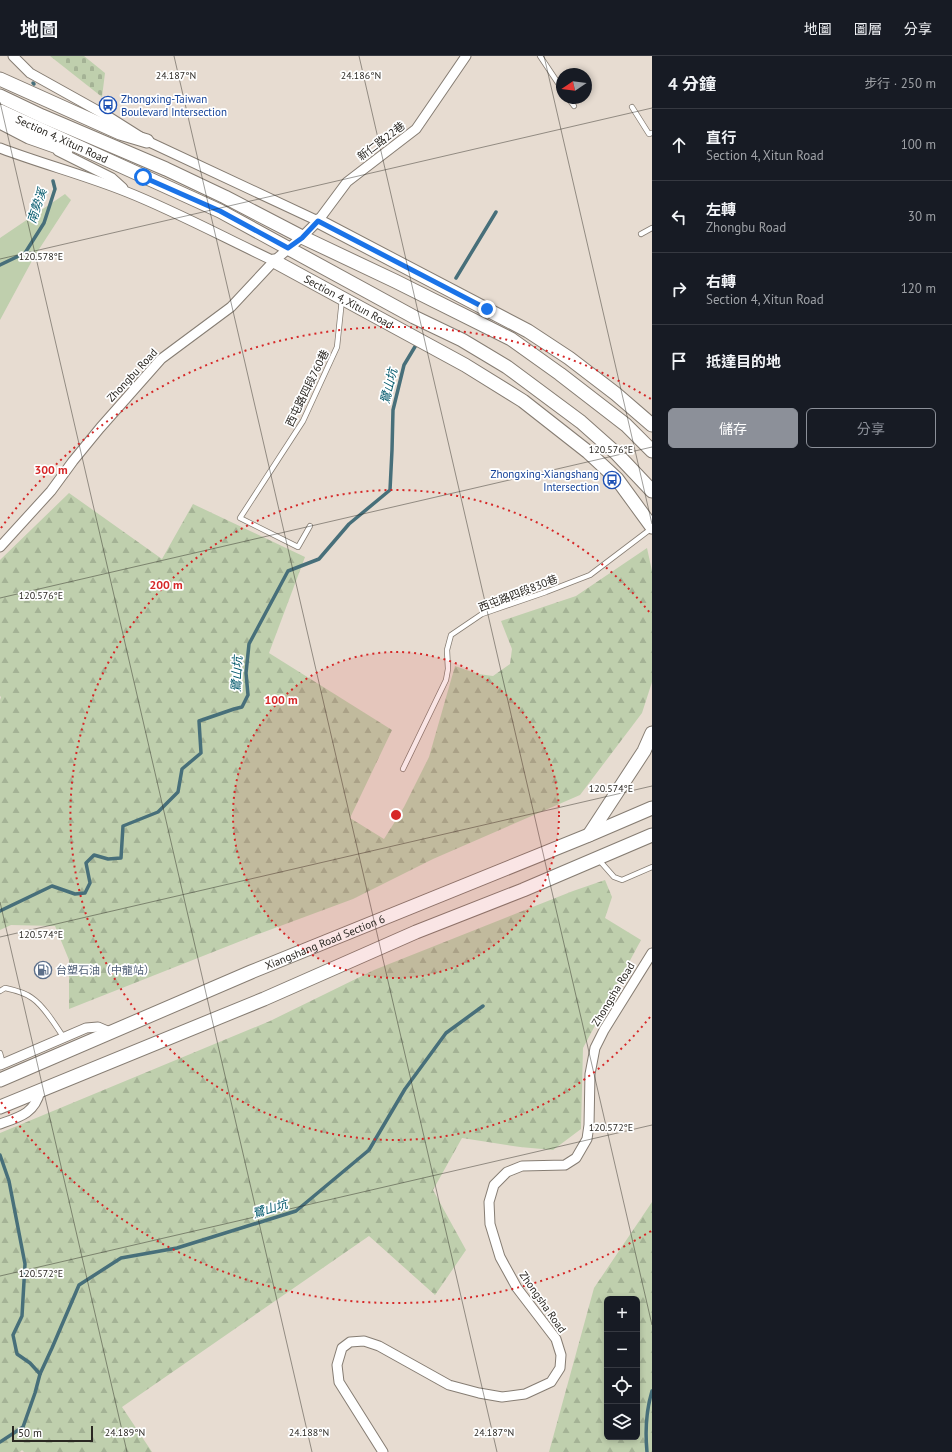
<!DOCTYPE html>
<html lang="zh-TW">
<meta charset="utf-8">
<style>
body{margin:0;font-family:"PT Sans","Noto Sans TC",sans-serif;background:#20242c;color:#f1f3f6}
.controls{position:absolute;right:12px;bottom:12px;display:grid;overflow:hidden;border-radius:6px;box-shadow:0 2px 6px #0003}
.controls button{width:36px;height:36px;display:grid;place-items:center;padding:0;border:0;border-bottom:1px solid #363941;background:#171b24;color:#f1f3f6;font:20px sans-serif}
.compass{position:absolute;left:556px;top:12px;width:36px;height:36px;border-radius:50%;background:#171b24;box-shadow:0 2px 6px #0003;rotate:257deg}
.scale{position:absolute;left:12px;bottom:10px;width:81px;box-sizing:border-box;padding-left:4px;border:2px solid #2a2722;border-top:0;font-size:11px;line-height:14px;white-space:nowrap;color:#2a2722;-webkit-text-stroke:3px #fff;paint-order:stroke}
.stop{position:absolute;width:12px;height:12px;margin:-9px;border:3px solid #1a73e8;border-radius:50%;background:#fff}
.stop.end{background:#1a73e8;border-color:#fff;box-shadow:0 1px 4px #0008}
.list{margin:0;padding:0;list-style:none}
h2{display:flex;justify-content:space-between;align-items:center;height:52px;margin:0;padding:0 16px;font-size:17px}
h2 small{font-size:13px;font-weight:400;color:#9ea1a6}
.list li{display:grid;grid-template-columns:26px 1fr auto;gap:12px;align-items:center;box-sizing:border-box;height:72px;padding:0 16px;border-top:1px solid #363941}
.list b{display:block;font-size:15px;white-space:nowrap}
.list p{margin:0;font-size:13px;white-space:nowrap;color:#9ea1a6}
.list em{font-size:13px;font-style:normal;color:#9ea1a6}
.actions{display:flex;gap:8px;padding:12px 16px}
.actions a{flex:1;padding:9px 0;border:1px solid #8c9099;border-radius:6px;text-align:center;font-size:14px;color:#8c9099}
.actions .main{background:#8c9099;color:#fff}
.icon{flex:none;width:22px;height:22px;fill:none;stroke:currentColor;stroke-width:2;stroke-linecap:round;stroke-linejoin:round}
.map{position:relative;flex:none;width:652px;height:1396px;overflow:hidden}
header{display:flex;align-items:center;gap:24px;box-sizing:border-box;height:56px;padding:0 20px;background:#171b24;border-bottom:1px solid #363941}
header strong{font-size:19px}
nav{display:flex;gap:22px;margin-inline-start:auto;font-size:14px}
main{display:flex}
aside{flex:1;background:#171b24}
.map>svg:first-child{display:block}
</style>
<header>
<strong>地圖</strong>
<nav><a>地圖</a><a>圖層</a><a>分享</a></nav>
</header>
<main>
<div class="map">
<svg width="652" height="1396" viewBox="0 0 652 1396">
<defs>
<pattern id="forest-firs" width="22" height="20" patternUnits="userSpaceOnUse"><rect width="22" height="20" fill="#bfcfad"/><path d="M5 1l3.5 6h-7zM16 11l3.5 6h-7z" fill="#a4b295"/></pattern>
<pattern id="cemetery-stones" width="16" height="16" patternUnits="userSpaceOnUse"><rect width="16" height="16" fill="#bfcfad"/><path d="M2 7V4a2 2 0 0 1 4 0v3zM10 15v-3a2 2 0 0 1 4 0v3z" fill="#a4b295"/></pattern>
</defs>
<rect width="100%" height="100%" fill="#e7dcd1"/>
<path fill="#bfcfad" d="M65,138l6,6 -37,57 -34,63v-82z"/>
<g fill="url(#forest-firs)" fill-rule="evenodd">
<path d="M69,437l93,66 31,-55 112,53 -36,96 123,77 -42,88 34,21 20,-32 25,-50 26,-91 23,8 15,2 17,-12 2,-15 -11,-28 75,-25 71,-48 5,23v111l-10,31 -62,82 -147,64 -80,40 -97,36 -187,74v-49l-14,-34 -44,-1 -11,5v-230l1,-3 -1,-1v-136z"/>
<path d="M605,824l7,17 -7,21 36,22 -58,108 -2,81 -28,21 -33,-3 -58,-9 -29,52 33,60 -31,45 -66,-59 -247,171 30,45h-128l-2,-2 -2,2h-20v-319l270,-112 104,-51 199,-79z"/>
<path d="M652,1146v250h-103l45,-164zM607,1243h30v138h-30z"/>
</g>
<path fill="url(#cemetery-stones)" d="M50,0h34l21,17 -3,24z"/>
<g fill="none" stroke-linecap="round" stroke-linejoin="round">
<g stroke="#476f7a" stroke-width="3.5">
<path d="M33,27l1,1"/>
<path d="M0,209l25,-12 19,-30 11,-34 -2,-8"/>
<path d="M456,222l40,-66"/>
<path d="M0,855l52,-25 23,8 10,-1 5,-10 -4,-20 8,-8 14,4 13,-1 2,-32 35,-14 20,-20 4,-23 19,-16 -2,-32 35,-12 8,-2 6,-12 -2,-22 3,-29 39,-73 31,-12 30,-35 41,-34 2,-40 1,-40 11,-45 12,-20"/>
<path d="M0,1099l9,26 16,83 -3,52 -9,19 4,19 13,9 10,11 -5,19 -12,34 -23,15"/>
<path d="M40,1318l12,-26 27,-63 42,-27 56,-10 119,-37 73,-61 36,-61 41,-56 37,-27"/>
<path d="M647,1396c-2,-21 -1,-41 5,-61"/>
</g>
<defs>
<g id="lane">
<path d="M540,0l22,33"/>
<path d="M568,42l6,8"/>
<path d="M632,51l17,27 3,-1"/>
<path d="M641,178l11,-6"/>
<path d="M310,470l-12,21 -58,-29 63,-97 34,-74 5,-48"/>
<path d="M403,713l43,-89 2,-11 -1,-19 4,-15 31,-21 64,-22 44,-17 62,-47"/>
<path d="M599,804l15,17 8,3 30,-13"/>
<path d="M0,935l5,-3c9,2 19,4 27,10 12,8 24,28 32,40"/>
<path d="M0,997l3,11"/>
</g>
<g id="street">
<path d="M13,0l17,17 79,44 38,24 171,80"/>
<path d="M0,92c42,16 85,27 127,44 50,20 98,46 147,69"/>
<path d="M58,95l54,27 11,10"/>
<path d="M0,491l51,-56 22,-30 27,-33 61,-69 70,-52 43,-46 28,-24 16,-16 29,-39 69,-53 50,-73"/>
<path d="M0,1009l86,-37 12,-1 14,6"/>
<path d="M0,1068c20,-7 35,-11 40,-33"/>
<path d="M383,1396l-44,-70 -2,-17 5,-17 8,-6 14,-1 15,5 70,39 30,8 23,4 23,-3 26,-12 9,-14 1,-13 -5,-16 -39,-51 -17,-31 -10,-33 -1,-22 5,-17 13,-13 15,-6 43,-1 11,-7 11,-19 2,-14 1,-51 5,-26 9,-18 48,-77"/>
</g>
<g id="secondary">
<path d="M0,23l120,54 27,8"/>
<path d="M0,40l42,20 124,53 59,28 77,40 93,44 116,58 49,35 66,51 26,26"/>
<path id="s1" d="M0,55l220,100 194,106 48,23 45,27 74,55 36,32 35,37"/>
<path d="M0,66l29,15 37,13"/>
<path d="M318,165l210,110 41,27 47,36 36,31"/>
<path id="s2" d="M274,205l191,104 58,36 65,51 29,27 35,48"/>
<path d="M589,779l55,-84 8,-18"/>
<path id="s3" d="M0,1024l251,-108 338,-137 63,-27"/>
<path d="M0,1051l264,-108 152,-67 107,-42 129,-55"/>
</g>
</defs>
<use href="#lane" stroke="#867d73" stroke-width="6"/>
<use href="#street" stroke="#867d73" stroke-width="11"/>
<use href="#secondary" stroke="#867d73" stroke-width="15"/>
<use href="#lane" stroke="#fff" stroke-width="4.5"/>
<use href="#street" stroke="#fff" stroke-width="9"/>
<use href="#secondary" stroke="#fff" stroke-width="13"/>
</g>
<g fill="none" stroke-linecap="round" stroke-linejoin="round">
<path stroke="#1a73e8" stroke-width="5" d="M143,121l77,34 68,37 14,-10 16,-17 169,88"/>
</g>
<path fill="none" stroke="#2a2722" stroke-width="1" stroke-opacity="0.45" d="M174,0l323,1396M359,0l293,1269M544,0l108,468M0,46l312,1350M0,203l652,-151M0,542l652,-151M0,846l127,550M0,881l652,-151M0,1220l652,-151"/>
<circle cx="396" cy="759" r="163" fill="#d62828" fill-opacity=".12"/>
<g fill="none" stroke="#d62828" stroke-width="2" stroke-dasharray="2 4">
<circle cx="396" cy="759" r="163"/>
<path d="M650 961A325 325 0 1 1 650 557"/>
<path d="M651 1175A488 488 0 0 1 1 1046M1 472A488 488 0 0 1 651 343"/>
</g>
<defs>
<symbol id="bus-ring" viewBox="-11 -11 22 22"><circle r="9.5" fill="#fff" stroke="#1a4fb4" stroke-width="1.5"/><path d="M-5-6H5V4H4V6H2V4H-2V6H-4V4H-5ZM-3.5-4V0h7V-4ZM-3.5 1.2v1.5H-2V1.2ZM2 1.2v1.5H3.5V1.2Z" fill="#1a4fb4"/></symbol>
<symbol id="fuel-ring" viewBox="-11 -11 22 22"><circle r="9.5" fill="#fff" stroke="#5c6f8a" stroke-width="1.5"/><path d="M-5.5-6h7V0h2V4h1.3V-2.5L3-4.5l.8-.8L6-3V5H2.5V1h-1V6h-7ZM-4.2-4.7v3.2H.2V-4.7Z" fill="#5c6f8a"/></symbol>
</defs>
<g fill-rule="evenodd">
<use href="#bus-ring" x="98" y="39" width="20" height="20"/>
<use href="#bus-ring" x="602" y="414" width="20" height="20"/>
<use href="#fuel-ring" x="33" y="904" width="20" height="20"/>
</g>
<g text-anchor="middle" stroke-width="3.5" stroke-linejoin="round" paint-order="stroke">
<g font-size="11" fill="#164399" stroke="#fff" text-anchor="start">
<text x="121" y="47">Zhongxing-Taiwan<tspan x="121" dy="13">Boulevard Intersection</tspan></text>
<text x="599" y="422" text-anchor="end">Zhongxing-Xiangshang<tspan x="599" dy="13">Intersection</tspan></text>
</g>
<g font-size="11" fill="#2a2722" stroke="#fff">
<text dy="4" stroke="none"><textPath href="#s1" startOffset="68">Section 4, Xitun Road</textPath></text>
<text transform="translate(381 85) rotate(-37)" y="4">新仁路22巷</text>
<text dy="4" stroke="none"><textPath href="#s2" startOffset="85">Section 4, Xitun Road</textPath></text>
<text transform="translate(132 319) rotate(-47)" y="4">Zhongbu Road</text>
<text transform="translate(307 332) rotate(-64)" y="4">西屯路四段760巷</text>
<text transform="translate(518 537) rotate(-21)" y="4">西屯路四段830巷</text>
<text dy="4" stroke="none"><textPath href="#s3" startOffset="353">Xiangshang Road Section 6</textPath></text>
<text transform="translate(613 938) rotate(-59)" y="4">Zhongsha Road</text>
<text transform="translate(543 1246) rotate(55)" y="4">Zhongsha Road</text>
</g>
<g font-size="11" fill="#4e5e75" stroke="#fff" text-anchor="start">
<text x="56" y="918">台塑石油（中龍站）</text>
</g>
<g font-size="12" font-style="italic" fill="#00586b" stroke="#fff">
<text transform="translate(37 150) rotate(-71)" y="4">南勢溪</text>
<text transform="translate(389 330) rotate(-76)" y="4">鷺山坑</text>
<text transform="translate(237 618) rotate(-87)" y="4">鷺山坑</text>
<text transform="translate(270 1153) rotate(-17)" y="4">鷺山坑</text>
</g>
</g>
<g font-size="10" text-anchor="middle" fill="#2a2722" stroke="#fff" stroke-width="3.5" stroke-linejoin="round" paint-order="stroke">
<text x="176" y="23">24.187°N</text>
<text x="361" y="23">24.186°N</text>
<text x="41" y="204">120.578°E</text>
<text x="611" y="397">120.576°E</text>
<text x="41" y="543">120.576°E</text>
<text x="611" y="736">120.574°E</text>
<text x="41" y="882">120.574°E</text>
<text x="611" y="1075">120.572°E</text>
<text x="41" y="1221">120.572°E</text>
<text x="125" y="1380">24.189°N</text>
<text x="309" y="1380">24.188°N</text>
<text x="494" y="1380">24.187°N</text>
</g>
<circle cx="396" cy="759" r="6" fill="#d62828" stroke="#fff" stroke-width="2"/>
<g font-size="12" text-anchor="middle" font-weight="bold" fill="#d62828" stroke="#fff" stroke-width="3.5" stroke-linejoin="round" paint-order="stroke">
<text x="51" y="418">300 m</text>
<text x="166" y="533">200 m</text>
<text x="281" y="648">100 m</text>
</g>
</svg>
<div class="controls">
<button>+</button>
<button>−</button>
<button><svg class="icon" aria-label="locate" viewBox="0 0 24 24"><circle cx="12" cy="12" r="6"/><path d="M12 2v4M12 18v4M2 12h4M18 12h4"/></svg></button>
<button><svg class="icon" aria-label="layers" viewBox="0 0 24 24"><path d="M12 4l9 5-9 5-9-5zM3 14l9 5 9-5"/></svg></button>
</div>
<svg class="compass" viewBox="-18 -18 36 36"><path d="M0-13l5 13h-10z" fill="#e53935"/><path d="M0 13l5-13h-10z" fill="#9ea1a6"/></svg>
<div class="scale">50 m</div>
<div class="stop" style="left:143px;top:121px"></div>
<div class="stop end" style="left:487px;top:253px"></div>
</div>
<aside>
<h2>4 分鐘<small>步行 · 250 m</small></h2>
<ul class="list">
<li><svg class="icon" aria-label="ahead" viewBox="0 0 24 24"><path d="M12 20V5M6 11l6-6 6 6"/></svg><div><b>直行</b><p>Section 4, Xitun Road</p></div><em>100 m</em></li>
<li><svg class="icon" aria-label="left" viewBox="0 0 24 24"><path d="M17 20v-9H6M10 6l-5 5 5 5"/></svg><div><b>左轉</b><p>Zhongbu Road</p></div><em>30 m</em></li>
<li><svg class="icon" aria-label="right" viewBox="0 0 24 24"><path d="M7 20v-9h11M14 6l5 5-5 5"/></svg><div><b>右轉</b><p>Section 4, Xitun Road</p></div><em>120 m</em></li>
<li><svg class="icon" aria-label="arrive" viewBox="0 0 24 24"><path d="M6 21V4h12l-3 4 3 4H6"/></svg><div><b>抵達目的地</b></div></li>
</ul>
<div class="actions"><a class="main">儲存</a><a>分享</a></div>
</aside>
</main>
